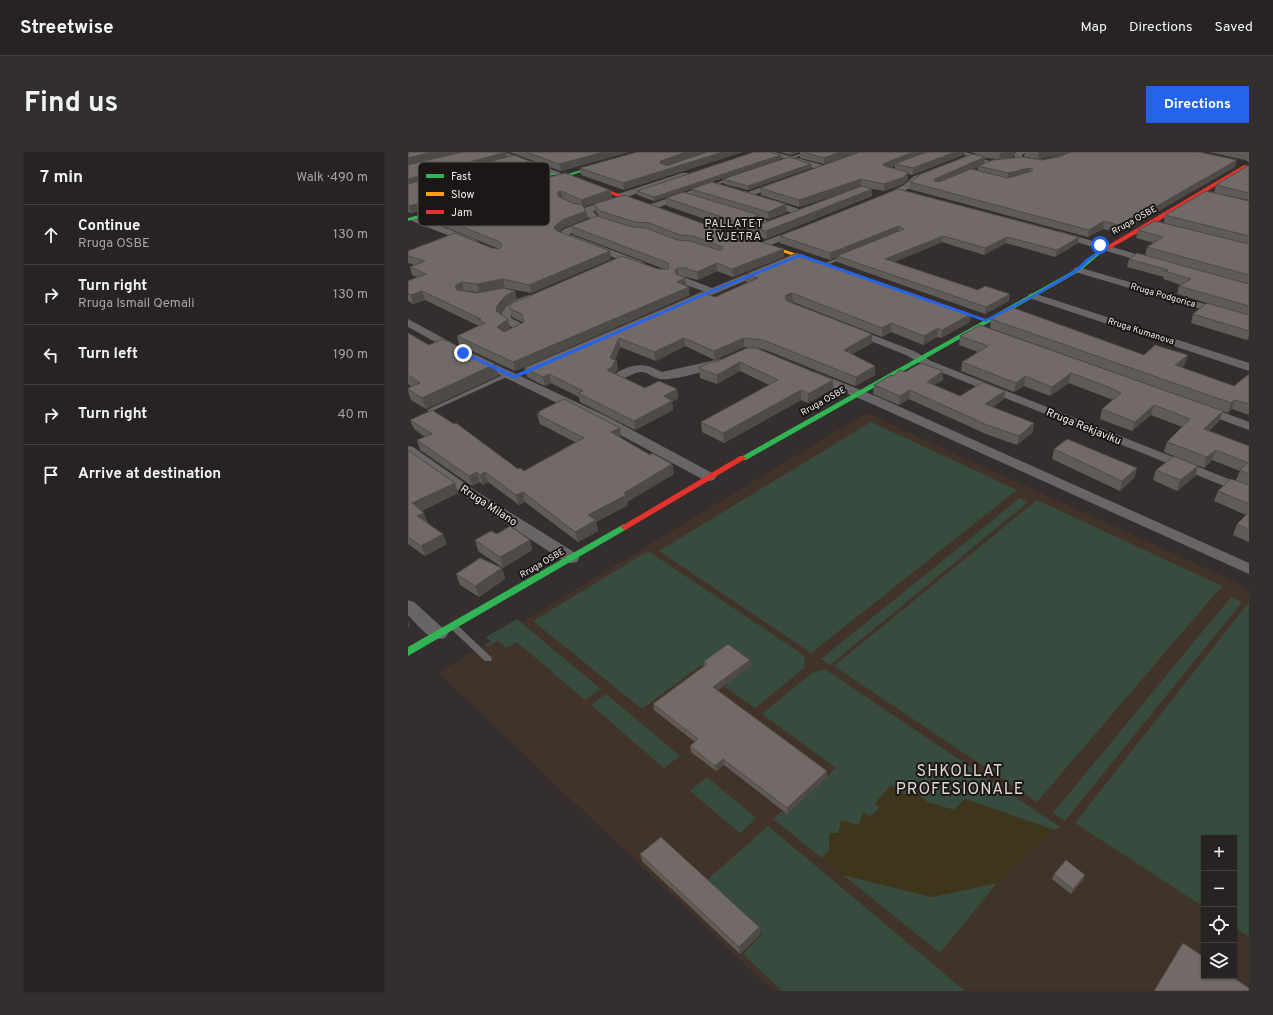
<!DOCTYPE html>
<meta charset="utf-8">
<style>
body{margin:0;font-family:Overpass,sans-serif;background:#332f2f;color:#f1f3f6}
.controls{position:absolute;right:12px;bottom:12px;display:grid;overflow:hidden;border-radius:0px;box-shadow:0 1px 3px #0004}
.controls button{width:36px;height:36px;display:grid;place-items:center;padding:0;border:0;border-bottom:1px solid #434040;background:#272322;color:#f1f3f6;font:20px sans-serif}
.stop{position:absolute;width:12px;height:12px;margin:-9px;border:3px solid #2563eb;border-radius:50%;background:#fff}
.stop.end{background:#2563eb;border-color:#fff;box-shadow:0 1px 4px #0008}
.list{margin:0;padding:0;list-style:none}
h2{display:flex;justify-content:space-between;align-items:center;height:52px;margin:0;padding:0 16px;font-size:17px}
h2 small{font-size:13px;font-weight:400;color:#a4a4a5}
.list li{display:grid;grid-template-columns:26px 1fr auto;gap:12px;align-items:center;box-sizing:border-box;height:60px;padding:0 16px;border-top:1px solid #434040}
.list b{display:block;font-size:15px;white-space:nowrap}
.list p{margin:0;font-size:13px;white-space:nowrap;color:#a4a4a5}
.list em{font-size:13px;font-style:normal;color:#a4a4a5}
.icon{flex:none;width:22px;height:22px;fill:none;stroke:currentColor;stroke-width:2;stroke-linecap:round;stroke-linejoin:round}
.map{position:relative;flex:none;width:841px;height:839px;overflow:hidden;border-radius:0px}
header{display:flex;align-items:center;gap:24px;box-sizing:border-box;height:56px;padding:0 20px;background:#272322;border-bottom:1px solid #434040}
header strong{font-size:19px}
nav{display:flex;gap:22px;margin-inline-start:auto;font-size:14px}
.intro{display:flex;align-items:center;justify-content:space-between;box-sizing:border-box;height:96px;padding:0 24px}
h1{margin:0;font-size:28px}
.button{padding:10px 18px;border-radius:0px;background:#2563eb;color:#fff;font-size:14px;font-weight:700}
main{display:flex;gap:24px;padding:0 24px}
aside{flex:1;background:#272322;border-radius:0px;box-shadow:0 1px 3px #0004}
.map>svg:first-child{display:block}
</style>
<header>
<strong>Streetwise</strong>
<nav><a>Map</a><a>Directions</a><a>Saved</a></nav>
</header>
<div class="intro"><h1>Find us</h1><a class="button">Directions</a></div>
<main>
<aside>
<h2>7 min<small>Walk · 490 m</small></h2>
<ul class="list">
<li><svg class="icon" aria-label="ahead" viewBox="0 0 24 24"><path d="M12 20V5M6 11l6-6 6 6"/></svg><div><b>Continue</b><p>Rruga OSBE</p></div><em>130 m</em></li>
<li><svg class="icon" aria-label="right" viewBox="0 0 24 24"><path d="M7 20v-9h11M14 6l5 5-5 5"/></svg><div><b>Turn right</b><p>Rruga Ismail Qemali</p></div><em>130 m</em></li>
<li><svg class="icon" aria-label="left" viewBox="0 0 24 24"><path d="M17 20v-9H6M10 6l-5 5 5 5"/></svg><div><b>Turn left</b></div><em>190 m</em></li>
<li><svg class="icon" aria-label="right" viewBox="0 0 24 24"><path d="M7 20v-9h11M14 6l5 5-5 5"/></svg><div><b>Turn right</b></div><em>40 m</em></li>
<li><svg class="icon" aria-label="arrive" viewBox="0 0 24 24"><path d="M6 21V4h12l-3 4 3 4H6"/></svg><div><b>Arrive at destination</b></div></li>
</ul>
</aside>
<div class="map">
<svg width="841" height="839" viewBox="0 0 841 839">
<rect width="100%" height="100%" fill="#342f2e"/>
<path fill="#42332a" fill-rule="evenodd" d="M458,261l383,175v403h-476l-335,-318zM796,686h30v138h-30z"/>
<g fill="#374c3e">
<path d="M463,270l146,68 -206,163 -152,-102z"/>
<path d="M612,346l8,4 -198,163 -9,-6z"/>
<path d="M629,348l185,86 -185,216 -203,-136z"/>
<path d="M240,399l157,105 -1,12 -49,40 -30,-21 3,-3 -27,-19 -59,44 -109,-88z"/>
<path d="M823,445l11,5 -177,219 -12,-8z"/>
<path d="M841,450v335l-15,-10v-89h-30v69l-129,-84z"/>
<path d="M109,467l7,6 77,64 -16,11 -68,-58 -11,6 -8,-7 -11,6 -2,-2 6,-3 -5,-5z"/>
<path d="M419,517l-1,1 234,157 -6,3 -89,-31 -11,11 -27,-8 -8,-8h-15l-29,10 5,3c-14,15 -23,19 -42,26l-9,18 -7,7 -49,-39 9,-8 5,3 49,-46 -74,-54 51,-42z"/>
<path d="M198,542l74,62 -16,12 -73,-63z"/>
<path d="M299,625l49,41 -16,15 -50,-42z"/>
<path d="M360,674l197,165h-183l-39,-37 19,-20 -56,-53z"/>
<path d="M435,723l89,22 65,-14 -57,70z"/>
</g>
<path fill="#3e361a" d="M483,633l13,9h15l8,8 27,8 11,-11 89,31 -57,53 -65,14 -89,-22 -21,-17 7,-7v-18h9l3,-12 18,4 4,-13 8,5 9,-10 -5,-4z"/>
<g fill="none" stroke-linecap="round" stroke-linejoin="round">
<g fill="#676565" fill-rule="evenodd">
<path d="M397,0h6l-26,9 -3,-1z"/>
<path d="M324,25l3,1 -21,8 -3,-1z"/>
<path d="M342,64l22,6v1l-2,1 -22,-6v-2z"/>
<path d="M437,103l4,1 -22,9 -4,-1z"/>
<path d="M99,221l2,1v2l-77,35h-4l-1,-1z"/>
<path d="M45,471l3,1 35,33 1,2 -1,2h-6l-35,-33 -1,-2 1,-2z"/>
</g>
<g fill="#676565" fill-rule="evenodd">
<path d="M86,0h11l56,21 -1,2h-6z"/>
<path d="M355,0h12l51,14 1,2 -4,2h-3z"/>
<path d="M554,0c11,0 17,7 28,9 7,1 17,-2 22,2l-1,2c-17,3 -37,0 -49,-13z"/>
<path d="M608,0h10l-4,3 1,3c21,7 36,-6 57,-6 -15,14 -46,15 -64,9l-2,-7z"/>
<path d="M519,20h3v4c-13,5 -38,27 -52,24l-1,-2 27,-13 10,-9z"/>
<path d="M274,21h6l1,2 -65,23h-6l-1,-2 1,-2z"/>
<path d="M370,29h3l4,2 -37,14 -35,-9 -59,21h-6l-1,-2 1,-2 65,-22 35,9z"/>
<path d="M207,46l3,1 1,2 -1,2 -25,8 7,9 -1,2 -30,12 74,28 2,2 -2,2h-6l-78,-29 -2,-2 7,-6 26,-10 -7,-9 1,-2z"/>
<path d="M358,46l36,12 1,2 -4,3 -36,-12 -1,-2 1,-2z"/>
<path d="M7,64l61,24 2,2 -2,2h-6l-58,-23 -1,-2 1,-2z"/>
<path d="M365,67l4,3 -1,2 -36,15h-6l-2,-2 2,-2z"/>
<path d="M391,76l5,3 -2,2 -34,13h-6l-2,-2 2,-2z"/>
<path d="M651,79l97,29 2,2 -2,2h-6l-94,-28 -2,-2z"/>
<path d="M357,114l3,1 2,2 -2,2 -77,33 -4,1 -5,-3 1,-2 20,-9 -25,-9 -1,-2 1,-2h8l26,10z"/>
<path d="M670,115l171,50v6l-174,-51 -2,-2 2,-2z"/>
<path d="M625,141l216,70v8l-220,-73 -1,-2 1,-2z"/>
<path d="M122,143l5,3 -1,2 -23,13v5l12,6 2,6 -14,8h-8l-2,-2 12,-8 -13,-9c2,-14 17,-21 30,-24z"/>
<path d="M0,167l59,32 141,66 106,57 2,3 -2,3 -5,1 -5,-1 -106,-57 -139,-68 -51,-28z"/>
<path d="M444,175l62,24 17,10 318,126v9l-326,-131 -17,-10 -58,-23 -2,-2 2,-2z"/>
<path d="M312,207l4,2 2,2 -2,2c-14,5 -50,16 -64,14 -7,-1 -13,-8 -20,-7 -8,1 -14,8 -23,6l-2,-3c3,-4 7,-5 11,-7 14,-5 23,-3 36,4z"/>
<path d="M405,219l65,26 371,166v11l-379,-171 -61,-25 -2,-3 2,-3z"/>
<path d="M793,252l48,18v8l-52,-19 -2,-3 2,-3z"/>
<path d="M0,294l5,1 63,44 101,63 2,4 -2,4 -6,1 -6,-1 -99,-65 -58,-41z"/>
<path d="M0,448l6,2 31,28 3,4 -3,4c-15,5 -27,-13 -37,-23z"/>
</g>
<g fill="#30b455" fill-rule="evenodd">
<path d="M233,0h6l-105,32 -4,-1z"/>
<path d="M144,21l4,1 -115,33 -4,-1z"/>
<path d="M47,54h2v2l-49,13v-3z"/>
<path d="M690,99l2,1v2l-20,17 -334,189h-3l-4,-2 337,-189z"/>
<path d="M216,372l4,3 -1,2 -219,127v-9z"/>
</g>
<path fill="#ff9f0a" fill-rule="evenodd" d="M346,89h4l69,23 -5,1 -68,-22z"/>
<g fill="#e5322d" fill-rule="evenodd">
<path d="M836,13l4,1 -96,59 -52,29 -5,-1z"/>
<path d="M175,29l67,24v1l-4,1 -65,-24z"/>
<path d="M332,304h3l4,2 -120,71 -3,1 -4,-3z"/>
</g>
</g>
<g fill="#615b58" fill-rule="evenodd">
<path d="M0,0h51l-22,6 69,-6 1,5 40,11 2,7 -138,38 -3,-1z"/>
<path d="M101,0h120l-68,19z"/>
<path d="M298,0l-38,13 -44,25 -43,-15 -1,-7z"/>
<path d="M372,0h79l-35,12 -24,-6v-6l-9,3z"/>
<path d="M452,0h104l-1,3 -51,20 -4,-1v5l-5,5 -19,7 -12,-2v7l-106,43 -12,-4 -1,-8 108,-40 -62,20 -38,-12 -1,-7zM487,14v3l-4,-2z"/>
<path d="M563,0h43l-1,6 29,2 17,-3 9,-4 -30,6 -14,-2 1,-5h174l36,15 -115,66 -17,-4 -15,8 -179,-48 1,-7 70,-26zM577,6l12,1 -13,4zM570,15v3l-5,-1z"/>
<path d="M801,0h40v10l-4,-2z"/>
<path d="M373,7l-127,42 -17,-6v-4z"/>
<path d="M841,13v35l-35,-7 2,-8z"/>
<path d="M403,16l-63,22 -24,-6 -1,-5z"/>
<path d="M157,21l45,17 2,8 -29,9 5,11 -25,10 -4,4 52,27 -80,34 -26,-5 -26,4 -15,-1h-1l54,8 -10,6 -7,9 10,14 -3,2 17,-7 -12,-6 -2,-8 148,-40h6l-92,-35 -1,-8 29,-9 -4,-5 -2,-8 190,53 -51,20 -16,-6 -19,9 -12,-3h-5l9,18 -175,76 -56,-26 -2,-9 22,-10 -54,-26 -12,4 -5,-3v-20l9,-4 -5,-2 -2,-8 4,-2 -6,-2v-12l91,-2 -71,-29 -2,-8z"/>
<path d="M283,37l96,23 -18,7 -10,-2 1,6 -20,8 -73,-25 -1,-8 26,-3z"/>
<path d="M490,37l181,48 -1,6 -23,14 -49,-14 -22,12 -42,-13 -48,20 115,39 -24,13 -148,-52v-5l-7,3 -50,-17v-7z"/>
<path d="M841,49v137l-2,2 -56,-17 2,-9 14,-11 -30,-9 2,-8 2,-1 -18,-6 1,-2 -37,-10 2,-8 16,-4 2,-8 7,-4 -18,-5 2,-8 109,14 -83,-21 1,-8z"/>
<path d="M338,122l224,48 -29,16 -4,-1 -14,8 -32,-13 -9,5 -89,-35h-3l82,32v9l-20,11 23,21 -20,11 -92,-37 -6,-1 76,41 -25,14 -7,-3 -77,43 -22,-11 -1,-10 68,-37 -29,-14 -23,13 -17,-6 -1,-10 55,-20 -10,-1 -29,13 -30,-14 -29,15 -36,-14 -5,13 3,10 -2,1 -1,2 30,15 32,1 1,9 -6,4 1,8 -38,20 -55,-28 -1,-5 -28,-14 -6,3 -18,-9 -3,-9 191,-71 33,-14 -2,-1z"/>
<path d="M583,167l153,36h44l-3,9 -4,4 53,18 15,-12v41l-17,-6 -4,4 -238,-85z"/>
<path d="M0,181l21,12 66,19 3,12 -72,33 -15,-9 -3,-8v-4l3,-2 -3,-2z"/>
<path d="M552,184l263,75 -4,10 -10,10 40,15v96l-16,-7 4,-11 9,-9 -32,-14 4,-10 18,-11 4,-9 -28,-11 -8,8 -40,-16 3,-10 15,-15 -31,-12 -19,16 -32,-12 2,-10 11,-9 -44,-17 -19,13 -26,-10 -10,6 -53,-21 1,-9 16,-10 -19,-7z"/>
<path d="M535,219v9l-9,5 26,11 45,-5 -1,8 -11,8 40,25 -16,13 -31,-11 -77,-35 -10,6 -26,-11 1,-9 19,-9 12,-4z"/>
<path d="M130,260l82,16 1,9 -1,1 30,17 22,9 2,10 -47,28 1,3 -32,17 2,9 -20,11 -53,-40 -6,3 -31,-23 -5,3 -3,-3 -8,4 -52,-36 -3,-10 8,-3 -11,-8 -4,-9 108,49 6,2 51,-29 -35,-18 -3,-10h1z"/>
<path d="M646,297l83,19 -3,10 -14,13 -68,-32z"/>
<path d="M0,298l50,43 -36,18 5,12 20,21 -22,12 -17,-12z"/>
<path d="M790,314l-3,10 -18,15 -24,-11 3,-10z"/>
<path d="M89,382l33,6 2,10 -29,18 -25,-17 -3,-11z"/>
<path d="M94,416l3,11 -26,18 -19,-12 -4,-11z"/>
<path d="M342,508l1,6 -33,24 109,87 -40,37 -63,-49 -8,6 -25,-19 -1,-6 5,-4 -41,-32 -1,-6 51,-38v-5z"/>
<path d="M232,702l119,73 1,7 -20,20 -98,-93z"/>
<path d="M646,722l29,6 -12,14 -19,-15z"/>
</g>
<g fill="#4f4a47">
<path d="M24,0h27l-51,13v-7z"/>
<path d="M98,0l2,7 -100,27v-7z"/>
<path d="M196,0h25l-68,19 -2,-7z"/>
<path d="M278,0h20l-44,16 -2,-5 1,-2z"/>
<path d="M315,0h21l-120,38 -1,-7z"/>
<path d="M383,0h9l-9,3z"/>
<path d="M432,0h19l-35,12v-6z"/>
<path d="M505,0h17l-35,12v2l-12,4v-6z"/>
<path d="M548,0h8l-1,3 -51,20 1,-7z"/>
<path d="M598,0h8l-1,6 -14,1 1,-6z"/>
<path d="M631,0h33l-34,7z"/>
<path d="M373,3v4l-127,42v-4z"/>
<path d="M577,5l-1,7 -6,2v1l-44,19v-5l1,-2z"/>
<path d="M829,8l-2,7 -115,66 2,-7z"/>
<path d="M403,12v4l-63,22v-4z"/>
<path d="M139,16l2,7 -138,38 -2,-7z"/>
<path d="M622,16l-1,7 -22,5 1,-7z"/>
<path d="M500,20v7l-5,5 -19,7v-7z"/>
<path d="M453,27v8l-62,20v-7z"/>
<path d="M464,37v7l-106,43v-8z"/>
<path d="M202,38l2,8 -29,9 -2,-7z"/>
<path d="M153,39l2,8 -4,4 -1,-11z"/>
<path d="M378,52l1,8 -18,7 -1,-7z"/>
<path d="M178,59l2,7 -25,10 -7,7 -2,-8 8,-7z"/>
<path d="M351,63l1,8 -20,8 -1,-8z"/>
<path d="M696,69l-1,8 -15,8 1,-7z"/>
<path d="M491,74l-1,7 -68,27v-7z"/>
<path d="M535,84l-1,6 -57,24v-7z"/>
<path d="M599,85l-1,6 -22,12 1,-7z"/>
<path d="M671,85l-1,6 -23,14 2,-7z"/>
<path d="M376,97v8l-51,20 -1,-8z"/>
<path d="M202,99l1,8 -80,34 -2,-8z"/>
<path d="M309,111v8l-19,9 -1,-8z"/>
<path d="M269,116l1,8 -2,3 -1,-8z"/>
<path d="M277,126l1,8 -9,-4z"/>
<path d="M95,127l2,9 -26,4 -2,-8z"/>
<path d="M54,130l2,9 -6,4 -3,-9z"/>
<path d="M281,135l1,8 -175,76 -2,-9z"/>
<path d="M14,139l3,9 -12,4 -2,-9z"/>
<path d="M107,139l2,8 -10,6 -7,9 -4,-3 1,-5 8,-10z"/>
<path d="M384,141l1,9 -6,1 -2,-5 1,-3z"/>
<path d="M602,142l-1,7 -24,13 1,-7z"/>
<path d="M563,162l-1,8 -29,16 1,-8z"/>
<path d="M100,167l2,9 -10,8 -3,-9z"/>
<path d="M483,171v9l-9,5v-9z"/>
<path d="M530,176l-1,9 -14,8 1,-9z"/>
<path d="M841,181v5l-2,2z"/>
<path d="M464,182v9l-28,16v-9z"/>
<path d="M211,186l1,9 -8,20 -2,-9z"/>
<path d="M276,186l1,8 -29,15 -2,-9z"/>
<path d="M336,186v9l-29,13 -1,-9z"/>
<path d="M780,203l-3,9 -13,11 3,-10z"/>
<path d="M209,209l1,9 -2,1 -2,5 -7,-6 7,-8z"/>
<path d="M332,210v9l-23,13v-9z"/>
<path d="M87,212l3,12 -72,33 -4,-11z"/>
<path d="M467,214v9l-20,11 1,-9z"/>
<path d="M535,219v9l-17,10 1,-8z"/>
<path d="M663,221l-2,10 -19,13 2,-9z"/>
<path d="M141,222l2,9 -6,3 -2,-9z"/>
<path d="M617,224l-1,10 -10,6 2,-9z"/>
<path d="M425,228v9l-25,14v-9z"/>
<path d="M269,237l1,9 -6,4 1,8 -38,20 -1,-9 30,-25z"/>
<path d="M393,238v10l-77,43 -1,-10z"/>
<path d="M502,238l-1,9 -10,6 1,-9z"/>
<path d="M597,239l-1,8 -20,14 1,-9z"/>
<path d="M827,248l-3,9 -4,4 3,-10z"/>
<path d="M746,253l-3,10 -19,16 3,-9z"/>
<path d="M815,259l-4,10 -19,18 4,-10z"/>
<path d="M626,271l-1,9 -16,13 2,-9z"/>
<path d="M212,276l1,9 -8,5 -2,-10z"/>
<path d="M808,298l-4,10 -8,8 3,-11z"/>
<path d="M264,312l2,10 -47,28 1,3 -32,17 2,9 -20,11 -3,-10 13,-17z"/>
<path d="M790,314l-3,10 -18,15 3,-11z"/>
<path d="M729,316l-3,10 -14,13 2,-10z"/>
<path d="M69,320l3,10 -8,4 -3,-10z"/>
<path d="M77,320l3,10 -5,3 -3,-10z"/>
<path d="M47,331l3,10 -42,21 -4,-11z"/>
<path d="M115,340l2,10 -6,3 -3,-10z"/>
<path d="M16,361l4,10 -11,-7z"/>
<path d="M35,382l4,10 -22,12 -4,-10z"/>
<path d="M122,388l2,10 -29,18 -3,-11z"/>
<path d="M94,416l3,11 -26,18 -4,-11z"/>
<path d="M0,469l2,5 -2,1z"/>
<path d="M342,508l1,6 -37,27 -1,-6z"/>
<path d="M315,607l1,6 -8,6 -1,-5z"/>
<path d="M419,619v6l-40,37v-6z"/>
<path d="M677,723l-2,5 -12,14 2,-5z"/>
<path d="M351,775l1,7 -20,20 -1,-7z"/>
</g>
<g fill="#716a66" stroke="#4f4a47">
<path d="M0,0h24l-24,6z"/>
<path d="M54,0h44l-98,27v-14z"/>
<path d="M118,0h78l-45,12z"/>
<path d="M229,0h49l-25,9 -1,2 5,2h4l38,-13h16l-100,31 -43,-15z"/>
<path d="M346,0h16l11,3 -127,42 -17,-6z"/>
<path d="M396,0h36l-16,6z"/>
<path d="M452,0h53l-30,12 1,2 24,6 -4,5 -20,7 -23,-5 -62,21 -39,-12z"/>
<path d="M518,0h29l-42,16 -18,-4z"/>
<path d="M662,0h129l38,8 -115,66 -18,-5 -15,9 -179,-48 11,-8 51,-20 13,3 -50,22 -1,2 5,1 32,-13 37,9 24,-7 1,-1 -3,-2 -22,5 -30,-7 15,-6 29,-3 20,3 17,-3z"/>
<path d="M106,3l33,13 -138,38h-1v-22z"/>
<path d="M381,5l22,7 -63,22 -25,-7z"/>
<path d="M841,13v28l-33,-8z"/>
<path d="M157,21l45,17 -29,10 -20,-9 -3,1v4l14,7 10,2 4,6 -24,9 -8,7 3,4 53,20 -81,34 -26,-6 -26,5 -15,-2 -7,4 2,4 20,3 26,-5 12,3 -10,5 -8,10 -1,5 12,8 -11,8 7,5 20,-10 -2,-8 -12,-5v-4l3,-2 109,-47 36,13h10l1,-4 -1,-2 -97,-37 26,-10 35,11 14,1 31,12 13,1 29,9 4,-1 -1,-2 -28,-11 -14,-1 -30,-12 -15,-1 -35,-11 -6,-7 30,-9 94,34 66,20 -52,20 -15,-6 -20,9 -11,-4h-9l-2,3 1,3 9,4 -8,4 12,5 -176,75 -56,-26 28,-13 -7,-3 3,-1 -59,-28 -11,4 -3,-1v-13l18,-7 -16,-7 15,-6 -17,-5v-5l47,-18 37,15 7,1 3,-3 -2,-4 -74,-30z"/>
<path d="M304,30l74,22 -18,8 -77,-23z"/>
<path d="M454,34l10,3 -106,42 -13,-4z"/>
<path d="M490,37l181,48 -22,13 -50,-13 -22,11 -42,-12 -58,23 93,31 7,-4 25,8 -24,13 -149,-51 67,-27 -5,-3 -69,27 -50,-17z"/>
<path d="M798,39l43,10v35l-84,-21z"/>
<path d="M275,40l76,23 -20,8 -73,-25z"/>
<path d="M747,69l94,23v31l-102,-28 16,-10 -25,-7z"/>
<path d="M389,101l174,61 -29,16 -4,-2 -14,8 -33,-13 -9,5 -90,-35 -6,2 -1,3 2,3 85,33 -28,16 31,16 -19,11 -93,-37 -19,-2 -30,13 -30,-13 -30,14 -35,-14 -9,20 7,3 -3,1 -2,5 -5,3 38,18 14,-7 18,8 -13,7 8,5 -38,20 -56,-28 5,-2 -34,-17 -6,3 -19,-9 178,-76 13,5 43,-19 -12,-4z"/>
<path d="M729,101l112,31v22l-70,-20 12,-7 -26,-8 3,-1 -39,-11z"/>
<path d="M799,151l42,12v16l-56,-17z"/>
<path d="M603,155l133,48 11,-10 33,10 -13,10 59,21 15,-12v30l-14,-4 -4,3 -240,-84z"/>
<path d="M572,173l243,86 -19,18 45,17v28l-9,-4 8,-7 -32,-13 -9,7 -40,-15 23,-23 -36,-14 -19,17 -33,-13 19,-16 -15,-7 -35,-13 -19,14 -27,-11 -9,7 -54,-21 26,-16 -28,-10z"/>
<path d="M0,181l21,12 14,-6 52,25 -73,34 -14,-9v-1l12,-5 -12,-8z"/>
<path d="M339,196h9l77,32 -25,14 -7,-4 -78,43 -22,-11 77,-42 -38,-18 -23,13 -18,-7 9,-5 10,-2z"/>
<path d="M513,211l22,8 -16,11 33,14 23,-14 22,9 -20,13 49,19 -15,13 -32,-11 -77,-35 -10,6 -26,-11 17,-10 2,1 7,-6 5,2z"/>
<path d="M156,247l56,29 -9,4 39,23 2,-2 20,11 -48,29 2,2 -38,20 8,5 -21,12 -52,-40 -7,3 -31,-23 -5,3 -3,-3 -8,4 -52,-36 15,-6 -22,-14 22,-10 22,14 2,-1 62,46 2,-1 4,3 60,-33 -47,-24 3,-1 -2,-1z"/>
<path d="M659,287l70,29 -15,13 -68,-32z"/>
<path d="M0,298l47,33 -43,20 12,10 -7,3 26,18 -22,12 -13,-9z"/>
<path d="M766,304l24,10 -18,14 -24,-10z"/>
<path d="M823,327l18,6v19l-31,-13z"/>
<path d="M841,360v18l-12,-6z"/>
<path d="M102,374l20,14 -30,17 -25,-17 16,-9 6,3z"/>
<path d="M72,406l22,10 -27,18 -19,-12z"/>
<path d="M320,492l22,16 -37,27 114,84 -40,37 -64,-49 -8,7 -25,-20 8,-7 -45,-35 54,-40 -3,-3z"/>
<path d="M253,685l98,90 -20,20 -99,-93z"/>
<path d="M658,708l19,15 -12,14 -19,-15z"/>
<path d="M775,791l21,14v19h27l18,12v3h-95z"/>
</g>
<path fill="#2563eb" d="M691,92l9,3 -19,14 -10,10 -45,26 -48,25 -186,-65 -87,35 -197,86h-4l-51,-25 4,-1 49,23 197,-85 89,-36 186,65 45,-23 45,-27 10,-10 17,-11 -4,-2z"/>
<g text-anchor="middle" stroke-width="4" stroke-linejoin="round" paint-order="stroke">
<g font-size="9" fill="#efeae8" stroke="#1b1716">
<text transform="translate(726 68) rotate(-29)" y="3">Rruga OSBE</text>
<text transform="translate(755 143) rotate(16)" y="3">Rruga Podgorica</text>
<text transform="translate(733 179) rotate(18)" y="3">Rruga Kumanova</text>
<text transform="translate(415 249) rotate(-29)" y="3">Rruga OSBE</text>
<text transform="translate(134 411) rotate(-30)" y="3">Rruga OSBE</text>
</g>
<g font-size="11" letter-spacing="1" fill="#e0d6d2" stroke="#1b1716">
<text x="326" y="75">PALLATET<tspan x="326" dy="13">E VJETRA</tspan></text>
</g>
<g font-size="11" fill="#efeae8" stroke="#1b1716">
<text transform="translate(676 274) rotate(22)" y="4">Rruga Rekjaviku</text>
<text transform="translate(81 353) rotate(33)" y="4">Rruga Milano</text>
</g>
<g font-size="16" letter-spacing="1" fill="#e0d6d2" stroke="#1b1716">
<text x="552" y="624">SHKOLLAT<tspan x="552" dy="18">PROFESIONALE</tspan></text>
</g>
</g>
<rect x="10" y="10" width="132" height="64" rx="6" fill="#1b1716" stroke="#5b5655" stroke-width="1"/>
<rect x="18" y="22" width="18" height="4" fill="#30b455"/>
<rect x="18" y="40" width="18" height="4" fill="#ff9f0a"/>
<rect x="18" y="58" width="18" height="4" fill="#e5322d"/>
<g font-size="11" fill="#efeae8">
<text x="43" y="28">Fast</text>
<text x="43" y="46">Slow</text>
<text x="43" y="64">Jam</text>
</g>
</svg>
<div class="controls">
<button>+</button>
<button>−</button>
<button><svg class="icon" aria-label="locate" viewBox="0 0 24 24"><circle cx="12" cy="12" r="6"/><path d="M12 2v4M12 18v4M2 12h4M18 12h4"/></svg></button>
<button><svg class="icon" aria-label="layers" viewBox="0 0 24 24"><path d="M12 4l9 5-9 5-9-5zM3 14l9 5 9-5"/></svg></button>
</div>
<div class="stop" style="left:692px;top:93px"></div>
<div class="stop end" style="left:55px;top:201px"></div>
</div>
</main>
